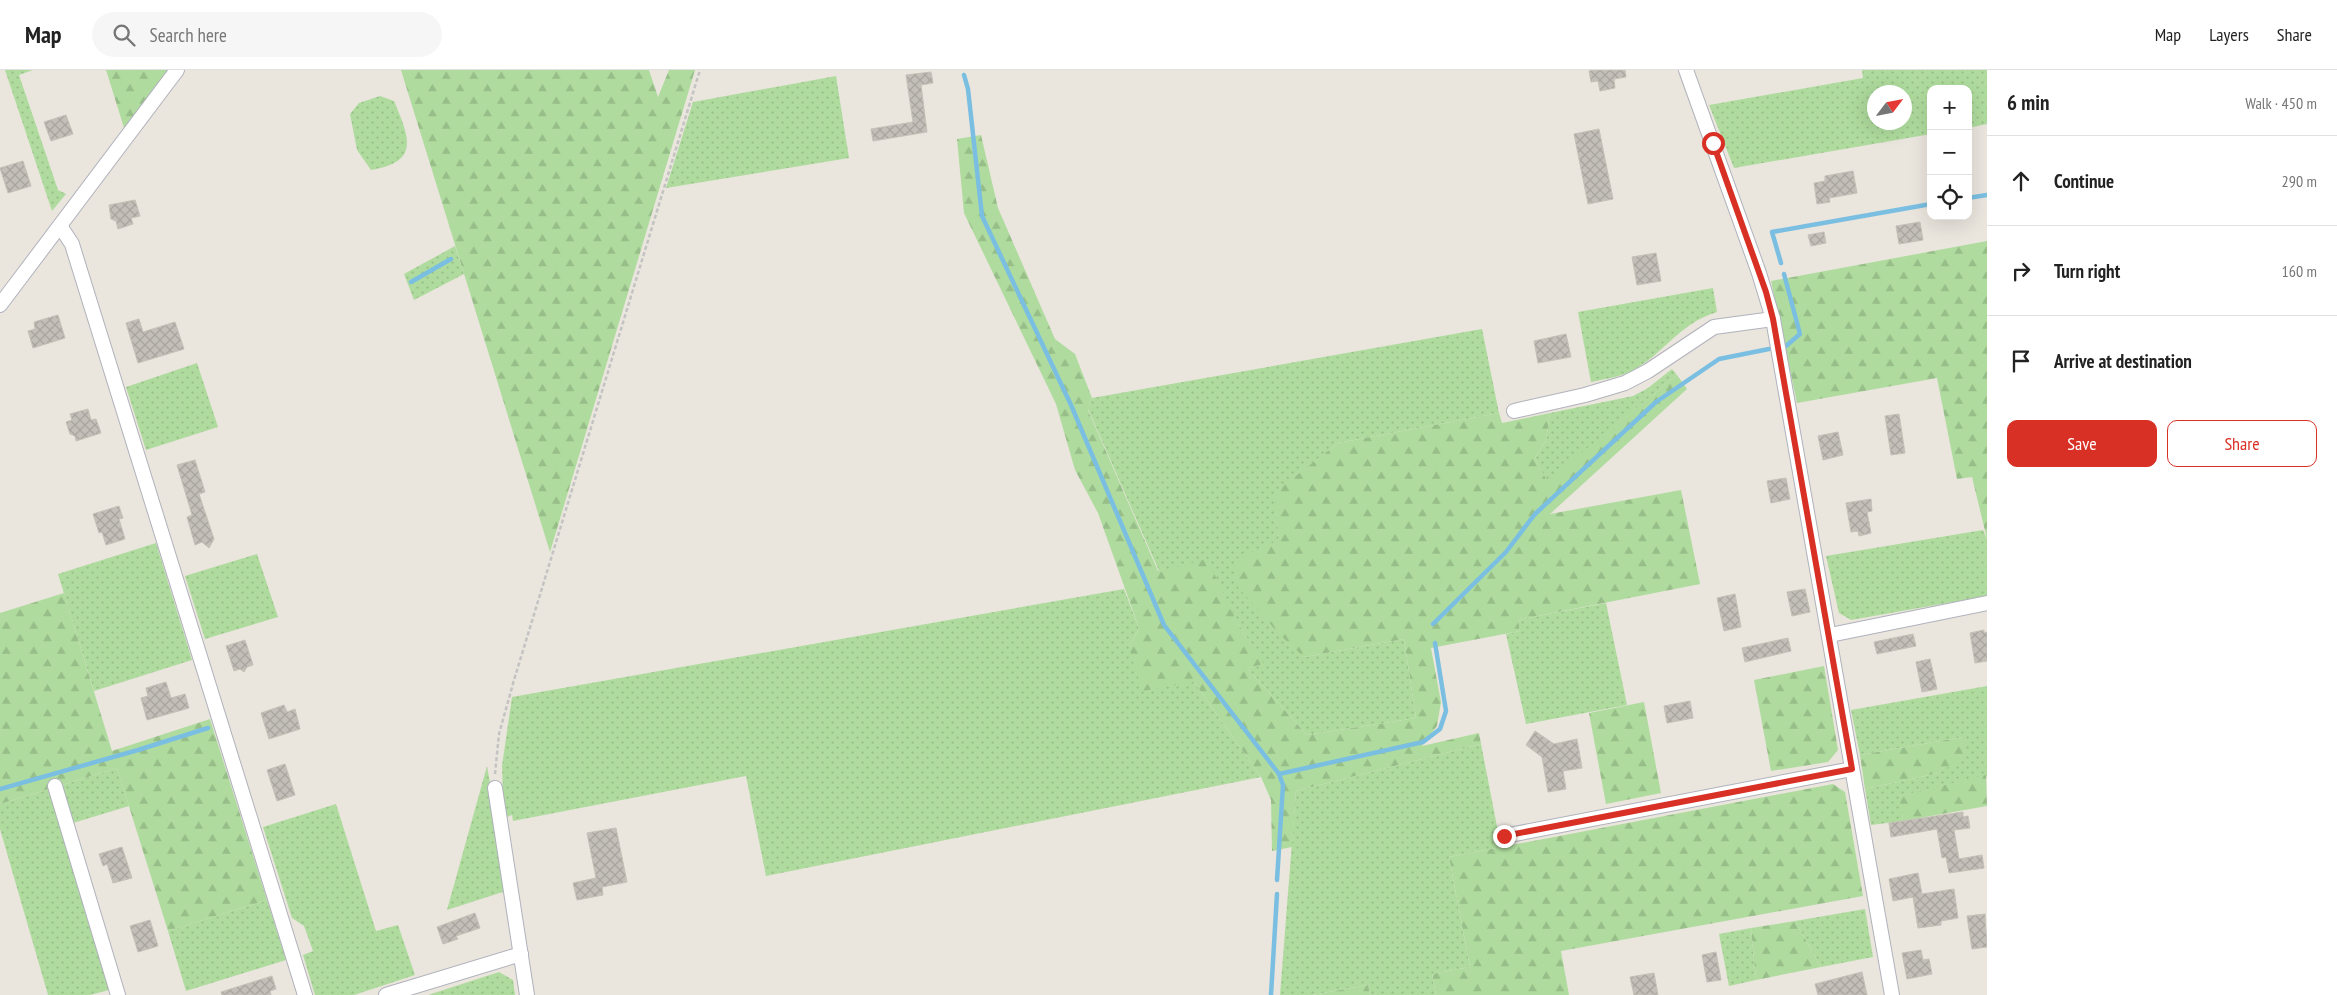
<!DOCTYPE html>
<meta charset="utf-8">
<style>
body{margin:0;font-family:"PT Sans Narrow",sans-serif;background:#f6f6f6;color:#222}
.controls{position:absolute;right:15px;top:15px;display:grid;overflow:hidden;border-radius:10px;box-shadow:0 5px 20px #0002}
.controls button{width:45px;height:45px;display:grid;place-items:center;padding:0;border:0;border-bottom:1px solid #e0e0e0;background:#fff;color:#222;font:25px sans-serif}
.compass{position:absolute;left:1867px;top:15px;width:45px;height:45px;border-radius:50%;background:#fff;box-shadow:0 5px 20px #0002;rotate:58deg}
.stop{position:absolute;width:15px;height:15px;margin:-11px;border:4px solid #d93025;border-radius:50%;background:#fff}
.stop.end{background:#d93025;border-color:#fff;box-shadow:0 1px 5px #0008}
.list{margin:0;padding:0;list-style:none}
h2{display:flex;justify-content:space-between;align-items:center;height:65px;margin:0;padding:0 20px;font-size:21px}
h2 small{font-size:16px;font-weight:400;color:#767676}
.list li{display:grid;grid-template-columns:32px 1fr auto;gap:15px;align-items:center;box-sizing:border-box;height:90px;padding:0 20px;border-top:1px solid #e0e0e0}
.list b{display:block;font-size:19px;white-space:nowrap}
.list em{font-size:16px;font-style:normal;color:#767676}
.actions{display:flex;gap:10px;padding:15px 20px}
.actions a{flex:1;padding:11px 0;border:1px solid #d93025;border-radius:10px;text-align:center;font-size:18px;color:#d93025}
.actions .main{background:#d93025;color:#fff}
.icon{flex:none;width:28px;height:28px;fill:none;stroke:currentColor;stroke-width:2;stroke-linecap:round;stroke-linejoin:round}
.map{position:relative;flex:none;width:1987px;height:925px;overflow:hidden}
header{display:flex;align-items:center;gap:30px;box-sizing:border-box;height:70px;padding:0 25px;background:#fff;border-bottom:1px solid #e0e0e0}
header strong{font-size:24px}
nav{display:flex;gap:28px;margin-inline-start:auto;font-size:18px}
.search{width:350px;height:45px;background:#f6f6f6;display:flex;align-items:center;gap:12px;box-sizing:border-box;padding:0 18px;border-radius:28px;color:#767676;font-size:19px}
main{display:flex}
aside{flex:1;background:#fff}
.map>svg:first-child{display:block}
</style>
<header>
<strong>Map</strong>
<div class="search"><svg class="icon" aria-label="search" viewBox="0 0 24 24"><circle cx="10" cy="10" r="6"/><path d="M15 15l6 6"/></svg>Search here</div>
<nav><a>Map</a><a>Layers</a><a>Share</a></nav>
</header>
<main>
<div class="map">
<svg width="1987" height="925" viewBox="0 0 1987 925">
<defs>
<pattern id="grass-dots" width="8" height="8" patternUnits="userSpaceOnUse" patternTransform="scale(1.25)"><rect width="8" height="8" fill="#afdc9e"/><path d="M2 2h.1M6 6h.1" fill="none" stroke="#97bd88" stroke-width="1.8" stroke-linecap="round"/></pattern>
<pattern id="forest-firs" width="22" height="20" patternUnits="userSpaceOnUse" patternTransform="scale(1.25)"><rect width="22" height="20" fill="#afdc9e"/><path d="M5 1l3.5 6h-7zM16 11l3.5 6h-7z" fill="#97bd88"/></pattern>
<pattern id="building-cross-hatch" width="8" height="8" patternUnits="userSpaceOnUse" patternTransform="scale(1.25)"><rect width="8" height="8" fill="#c3bfb8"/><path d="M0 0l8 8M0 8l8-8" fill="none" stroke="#a8a49e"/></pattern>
</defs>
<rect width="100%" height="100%" fill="#eae5dd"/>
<g fill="url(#grass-dots)" fill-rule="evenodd">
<path d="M5,0h28l-14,5 39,115 8,4 -14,17z"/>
<path d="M1862,0h125v54l-19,4v-39h-37v45l-197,34 -25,-63 154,-27zM1874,22h30v30h-30z"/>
<path d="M836,6l13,82 -183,30 27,-86z"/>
<path d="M380,26l14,5c15,36 27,61 -23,69l-14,-20 -7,-36 9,-11z"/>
<path d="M455,176l9,28 -50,26 -10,-26z"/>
<path d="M1713,218l4,24c-39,12 -52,41 -85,59 -12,6 -27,8 -41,11l-13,-70z"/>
<path d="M1482,259l17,84 -161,30 -63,50 4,47 25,117 100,-18 12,79 -109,17 -60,-67 16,-4 -24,-39 -80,-54 -71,-162 4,-11z"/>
<path d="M197,293l21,64 -72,23 -20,-63z"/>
<path d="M1672,299l5,6 -130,107 -12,-24 11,-18 4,-27 83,-17 15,-8z"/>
<path d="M1983,460l4,9v57l-136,24 -12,-7 -13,-57z"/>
<path d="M156,473l36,117 -98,31 -36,-117z"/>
<path d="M257,484l21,63 -73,22 -20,-63z"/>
<path d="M1124,519l15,39 -10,19 65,35 67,95 -495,99 -20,-100 -233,45 -1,-6 -8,3 -2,-52 10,-69z"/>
<path d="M1606,533l21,102 -101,19 -20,-90 14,-3 -2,-11z"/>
<path d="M1987,616v92l-1,-2 -86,20 3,25 -32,4 -6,-36 74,-16 24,-36 -103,18 -9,-45z"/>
<path d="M1481,674l20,103 -52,10 21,110 -38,7 4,21h-66l-2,-10 -56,10h-32l16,-204z"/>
<path d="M487,696l22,124 -62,20z"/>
<path d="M117,698l12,38 -56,17 -11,-38z"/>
<path d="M49,719l60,201 -19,5h-42l-48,-166v-25z"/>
<path d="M336,734l40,127 22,-6 17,50 -61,20h-39l-12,-40 10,-4 -9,-25 -12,-8 -29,-91z"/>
<path d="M267,830l19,60 -100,31 -18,-60z"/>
<path d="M1865,839l8,48 -52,10 -26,-46z"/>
<path d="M1751,858l5,52 -27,6 -10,-52z"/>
<path d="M499,902l14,8 2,15h-87z"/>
</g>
<g fill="url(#forest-firs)">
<path d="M106,0h62l-43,61z"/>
<path d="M401,0h248l9,27 11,-27h26l-145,482z"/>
<path d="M981,65l17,73 57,131 20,15 17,44 -4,12 70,161 49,-12 32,66 25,39 -17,4 60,67 109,-17 -12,-79 -100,18 -26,-24 -41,-47 -3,-26 45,-20 -5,-47 64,-50 161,-30 3,10 48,-10 -4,27 -11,18 12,23 130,-106 10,14 -137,125 131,-24 19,94 -182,36 2,11 -89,17 10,54 -4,24 -15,20 57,-13 2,11 -185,47 -4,56 -20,4 -1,-51 -10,-23 -67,-95 -52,9 -13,-44 10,-19 -41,-115 -23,-43 -19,-66 -92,-191 -7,-74z"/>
<path d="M1987,171v298l-15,-62 -15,2 -20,-101 -140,25 -26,-122z"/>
<path d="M64,523l48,158 98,-32 57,181 -99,31 -51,-163 -117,36v-191z"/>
<path d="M1824,596l14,84 -10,12 -57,9 -17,-91z"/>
<path d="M1644,632l17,91 -55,11 -17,-91z"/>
<path d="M1963,667l5,17 -29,19 -74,16 -5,-34z"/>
<path d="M1986,705l1,31 -84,15 -4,-25z"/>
<path d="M1833,714l12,8 18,104 -302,55 8,44h-133l-4,-21 38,-7 -21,-110z"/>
<path d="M1795,851l26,46 -65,13 -5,-52z"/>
<path d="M1368,915l2,10h-58z"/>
</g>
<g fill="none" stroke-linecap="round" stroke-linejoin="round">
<g stroke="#7abfe2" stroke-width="4.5">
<path d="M964,5l4,14 14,127 89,189 93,220 115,149 144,-32 17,-13 6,-18 -11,-68"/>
<path d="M1968,128l19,-3"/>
<path d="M1781,193l-9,-31 159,-28"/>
<path d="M1784,204l16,60 -14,12"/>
<path d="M411,212l40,-23"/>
<path d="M1433,554l73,-72 29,-38 121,-112 63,-43 50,-10"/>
<path d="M0,719l138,-39 70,-22"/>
<path d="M1277,810l6,-95 -4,-11"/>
<path d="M1271,925l6,-101"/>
</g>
</g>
<g fill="url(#building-cross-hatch)" stroke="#c5c1b7">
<path d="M1596,0h29l1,7 -12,2 1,9 -15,3 -2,-10 -7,1 -2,-11z"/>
<path d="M931,2l2,11 -12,2 6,47 -54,9 -2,-12 42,-7 -7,-47z"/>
<path d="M66,45l7,19 -22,7 -7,-19z"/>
<path d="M1599,59l14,70 -25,5 -14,-70z"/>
<path d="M23,91l8,25 -23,7 -8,-25z"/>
<path d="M1853,101l4,22 -28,5 1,4 -13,2 -3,-21 11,-2v-5z"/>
<path d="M135,130l5,16 -9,2 2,6 -15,5 -2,-8 -5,-2 -2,-14z"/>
<path d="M1920,152l3,18 -24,4 -3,-18z"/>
<path d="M1824,162l2,11 -15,3 -3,-11z"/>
<path d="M1656,183l5,28 -24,4 -5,-28z"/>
<path d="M58,245l7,23 -32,10 -5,-17 7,-2 -1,-7z"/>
<path d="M139,249l4,13 32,-10 9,27 -46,14 -12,-40z"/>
<path d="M1566,264l5,23 -33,6 -4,-22z"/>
<path d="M88,339l3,11 5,-1 5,14 -25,8 -1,-5 -5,-2 -4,-12 6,-2 -2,-6z"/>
<path d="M1899,344l6,39 -14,2 -6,-39z"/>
<path d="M1838,362l5,23 -20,5 -5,-24z"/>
<path d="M195,390l10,32 -6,2 15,45 -5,9 -7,-6 -7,3 -8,-28 5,-2 -15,-50z"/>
<path d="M1786,408l4,21 -19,4 -4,-22z"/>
<path d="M1871,429l1,12 -5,1 4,21 -12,3 -1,-5 -7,1 -5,-29z"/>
<path d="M119,436l4,12 -4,1 6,20 -19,6 -4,-13 -3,1 -6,-19z"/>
<path d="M1805,519l5,23 -18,4 -5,-24z"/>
<path d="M1735,524l6,33 -17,4 -7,-33z"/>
<path d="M1984,560v3l3,-1v29l-12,2 -5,-30z"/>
<path d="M1913,564l3,12 -39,8 -3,-12z"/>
<path d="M1788,568l3,13 -46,11 -3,-14z"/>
<path d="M245,570l8,25 -6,2 -3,5 -4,-3 -6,2 -8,-25z"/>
<path d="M1930,589l7,30 -15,3 -6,-30z"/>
<path d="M166,612l5,16 14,-4 4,14 -42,12 -6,-22 7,-2 -2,-8z"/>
<path d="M1690,631l3,17 -26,5 -3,-17z"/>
<path d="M284,635l3,7 8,-3 5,20 -31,10 -8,-26z"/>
<path d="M1535,661l19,13 23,-5 5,29 -19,3 3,18 -18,3 -6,-35 -16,-12z"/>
<path d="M285,694l10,31 -18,6 -10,-31z"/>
<path d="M1963,742v5l5,-1 2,12 -16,2 5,29 23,-4 2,13 -35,5 -3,-16 -4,1 -5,-29 -46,8 -2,-14z"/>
<path d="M616,758l11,54 -25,5 1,8 -26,5 -4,-17 23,-5 -9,-45z"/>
<path d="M122,777l10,31 -19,5 -6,-19 -4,2 -4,-12z"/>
<path d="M1918,803l4,21 32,-5 4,29 -17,3v4l-23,3 -5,-31 -20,4 -4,-22z"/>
<path d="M475,843l5,15 -24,8 2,3 -15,5 -6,-17z"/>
<path d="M1985,844l2,33 -15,2 -5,-33z"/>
<path d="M150,850l8,26 -20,6 -8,-26z"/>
<path d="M1921,880l2,10 6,-1 3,15 -25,5 -5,-26z"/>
<path d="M1716,882l5,28 -14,2 -5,-27z"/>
<path d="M1862,902l5,23h-49l-3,-11z"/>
<path d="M1654,903l4,22h-24l-4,-18z"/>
<path d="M272,906l4,13 -6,2 1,4h-49l-1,-3z"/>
</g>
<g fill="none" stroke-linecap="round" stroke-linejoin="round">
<defs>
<g id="minor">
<path d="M1686,0l73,203 14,46 119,676"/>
<path d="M60,156l12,18 3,10 230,741"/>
<path d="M0,235l177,-235"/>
<path d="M1514,341l71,-16 40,-12 23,-12 66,-44 59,-8"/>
<path d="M1830,565l157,-32"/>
<path d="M55,716l63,209"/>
<path d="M495,718l32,207"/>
<path d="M1504,766l348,-67"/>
<path d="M386,925l135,-41"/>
</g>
</defs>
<use href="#minor" stroke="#b0b2bc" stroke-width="16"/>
<path stroke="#c3c3c3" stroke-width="2.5" stroke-dasharray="4 2.5" stroke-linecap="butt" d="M495,704l4,-40 15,-54 186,-610"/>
<use href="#minor" stroke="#fff" stroke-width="14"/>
</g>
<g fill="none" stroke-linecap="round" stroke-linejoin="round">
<path stroke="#d93025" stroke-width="6" d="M1504,766l348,-67 -79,-450 -7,-27 -53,-149"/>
</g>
</svg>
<div class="controls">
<button>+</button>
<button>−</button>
<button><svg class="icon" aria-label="locate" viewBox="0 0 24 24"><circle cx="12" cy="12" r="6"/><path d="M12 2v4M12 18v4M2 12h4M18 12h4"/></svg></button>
</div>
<svg class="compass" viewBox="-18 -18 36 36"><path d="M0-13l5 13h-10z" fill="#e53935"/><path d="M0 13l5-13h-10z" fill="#767676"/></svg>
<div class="stop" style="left:1713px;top:73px"></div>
<div class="stop end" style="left:1504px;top:766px"></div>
</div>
<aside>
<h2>6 min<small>Walk · 450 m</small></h2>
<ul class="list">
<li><svg class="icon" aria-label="ahead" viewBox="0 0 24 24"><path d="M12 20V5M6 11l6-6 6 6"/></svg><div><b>Continue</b></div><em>290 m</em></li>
<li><svg class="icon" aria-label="right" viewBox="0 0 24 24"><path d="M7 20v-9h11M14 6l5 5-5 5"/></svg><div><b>Turn right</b></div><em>160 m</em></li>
<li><svg class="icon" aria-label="arrive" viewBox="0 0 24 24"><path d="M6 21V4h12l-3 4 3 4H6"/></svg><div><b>Arrive at destination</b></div></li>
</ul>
<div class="actions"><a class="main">Save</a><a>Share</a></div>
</aside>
</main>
